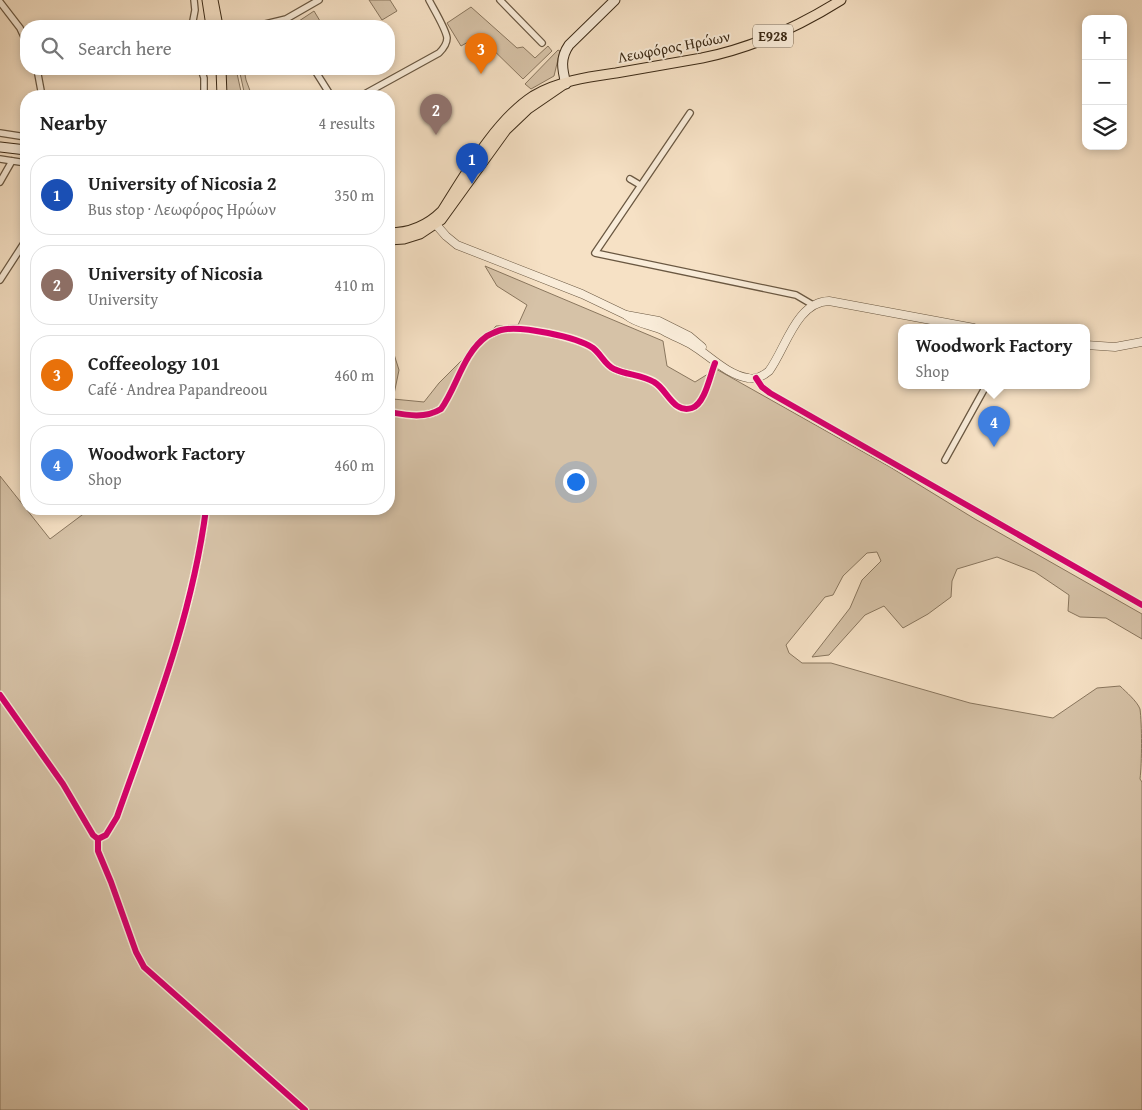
<!DOCTYPE html>
<meta charset="utf-8">
<style>
body{margin:0;font-family:"Gentium Book Plus",serif;background:#f6f6f6;color:#222}
.controls{position:absolute;right:15px;top:15px;display:grid;overflow:hidden;border-radius:10px;box-shadow:0 2px 8px #0003}
.controls button{width:45px;height:45px;display:grid;place-items:center;padding:0;border:0;border-bottom:1px solid #e0e0e0;background:#fff;color:#222;font:25px sans-serif}
.you{position:absolute;left:575px;top:481px;width:18px;height:18px;margin:-12px;border:4px solid #fff;border-radius:50%;background:#1a73e8;box-shadow:0 0 0 8px #1a73e833}
.badge{display:grid;place-items:center;width:32px;height:32px;border-radius:50%;background:#0f766e;color:#fff;font-size:16px;font-weight:700}
.pin{position:absolute;translate:-50% -41px;filter:drop-shadow(0 1px 2px #0008)}
.pin::after{content:'';position:absolute;top:26px;width:18px;height:15px;background:inherit;clip-path:polygon(0 0,100% 0,50% 100%)}
.popup{position:absolute;left:898px;top:324px;width:192px;height:65px;box-sizing:border-box;display:grid;place-content:center;border-radius:10px;background:#fff;filter:drop-shadow(0 1px 4px #0005);font-size:16px;white-space:nowrap;color:#767676}
.popup b{font-size:19px;color:#222}
.popup::after{content:'';position:absolute;left:50%;top:100%;margin-left:-10px;border:10px solid transparent;border-top-color:#fff}
.list{margin:0;padding:0;list-style:none}
h2{display:flex;justify-content:space-between;align-items:center;height:65px;margin:0;padding:0 20px;font-size:21px}
h2 small{font-size:16px;font-weight:400;color:#767676}
.list li{display:grid;grid-template-columns:32px 1fr auto;gap:15px;align-items:center;box-sizing:border-box;height:80px;margin:0 10px 10px;padding:0 10px;border:1px solid #e0e0e0;border-radius:20px}
.list b{display:block;font-size:19px;white-space:nowrap}
.list p{margin:0;font-size:16px;white-space:nowrap;color:#767676}
.list em{font-size:16px;font-style:normal;color:#767676}
.icon{flex:none;width:28px;height:28px;fill:none;stroke:currentColor;stroke-width:2;stroke-linecap:round;stroke-linejoin:round}
.map{position:relative;flex:none;width:1142px;height:1110px;overflow:hidden}
.search{position:absolute;background:#fff;box-shadow:0 2px 8px #0003;left:20px;top:20px;width:375px;height:55px;display:flex;align-items:center;gap:12px;box-sizing:border-box;padding:0 18px;border-radius:20px;color:#767676;font-size:19px}
.panel{position:absolute;background:#fff;box-shadow:0 2px 8px #0003;left:20px;top:90px;width:375px;height:425px;border-radius:20px}
.map>svg:first-child{display:block}
</style>
<div class="map">
<svg width="1142" height="1110" viewBox="0 0 1142 1110">
<rect width="100%" height="100%" fill="#f6e1c5"/>
<filter id="stains"><feTurbulence type="fractalNoise" baseFrequency=".004" numOctaves="4"/><feColorMatrix values="0 0 0 0 .2 0 0 0 0 .09 0 0 0 0 .02 0 0 0 .5 -.17"/></filter>
<radialGradient id="worn" r=".72"><stop offset=".6" stop-color="#630" stop-opacity="0"/><stop offset="1" stop-color="#630" stop-opacity=".3"/></radialGradient>
<g fill="#d6c2a7" stroke="#89765e">
<path d="M369,0h21l7,11 -15,9z"/>
<path d="M471,7l46,41 6,-1 12,11 13,-12 4,5 -29,28 -44,-43 -18,10 -14,-23z"/>
<path d="M314,11l9,15h-25l1,-5z"/>
<path d="M558,50l2,1 -6,25 -23,13 -6,-5z"/>
<path d="M225,69h11l6,27h-15z"/>
<path d="M239,69h5l2,11 6,16h-7z"/>
<path d="M485,266l178,75 4,25 28,16 21,-13 174,98 85,52 167,95v25l-36,-21 -26,-1 -12,-6 1,-16 -34,-23 -38,-15 -40,12 -5,12 -1,16 -23,17 -25,14 -19,-22 -19,9 -36,40 -17,2 38,-49 12,-28 19,-19 -4,-9 -10,1 -24,23 -10,19 -8,2 -39,48 3,8 13,10h29l139,40 83,15 44,-30 23,-2c6,6 17,15 20,23 2,15 2,54 0,70l2,3v328h-1142v-634l50,63 40,-30h299v-160l4,2 6,19 -6,29 31,3 15,-19 57,-57 22,-1 9,-20 -30,-19z"/>
</g>
<g fill="none" stroke-linecap="round" stroke-linejoin="round">
<defs>
<g id="minor">
<path d="M500,0l42,43"/>
<path d="M0,2l20,26 6,13"/>
<path d="M192,26l3,-16 -1,-10"/>
<path d="M257,26l29,-7 33,-19"/>
<path d="M37,69l5,27"/>
<path d="M201,69l3,9v18"/>
<path d="M314,69l17,27"/>
<path d="M361,96l78,-43c4,-4 8,-9 8,-15 -1,-9 -14,-30 -18,-38"/>
<path d="M690,113l-95,140 201,42 17,10"/>
<path d="M0,133l26,4"/>
<path d="M0,159l26,4"/>
<path d="M630,179l10,6"/>
<path d="M0,182l12,-21"/>
<path d="M0,280l26,-40"/>
<path d="M756,378l6,9 8,6 372,212"/>
<path d="M389,412c17,3 36,7 52,-3 16,-22 22,-56 46,-73 4,-2 10,-5 14,-6 19,-5 76,7 92,18 8,6 12,17 21,21 13,6 28,6 40,13 13,7 19,32 38,26 13,-4 18,-33 23,-45"/>
<path d="M945,460l41,-74"/>
<path d="M0,695l63,89 30,51 5,4v12l13,31 25,70 8,15 161,143"/>
<path d="M98,839l8,-4 11,-18c36,-102 75,-200 89,-308"/>
</g>
<g id="tertiary">
<path d="M432,220l14,16 11,9 125,49 44,21 33,6 30,15 13,11"/>
<path d="M626,315c10,9 26,10 38,16 9,5 19,9 28,14 17,10 35,30 56,33 8,2 15,-2 21,-7 17,-23 27,-69 60,-70l145,27"/>
<path d="M1086,345l29,2 27,-5"/>
</g>
<g id="secondary">
<path d="M566,84c-4,-15 -6,-26 3,-39l46,-45"/>
<path d="M0,147l26,3"/>
</g>
<g id="primary">
<path d="M207,0l4,26"/>
<path d="M213,0l5,26"/>
<path d="M221,69l1,27"/>
<path d="M389,233c21,0 38,-7 53,-22 24,-38 54,-91 91,-115 25,-15 55,-19 83,-23 29,-5 58,-10 86,-15 50,-10 96,-31 139,-58"/>
<path d="M389,240l15,-1 16,-5 21,-14 65,-90 22,-21 35,-24"/>
</g>
</defs>
<use href="#minor" stroke="#6a5842" stroke-width="8"/>
<use href="#tertiary" stroke="#6a5842" stroke-width="9"/>
<use href="#secondary" stroke="#3c2a16" stroke-width="11"/>
<use href="#primary" stroke="#3c2a16" stroke-width="11"/>
<use href="#minor" stroke="#f9ecd9" stroke-width="5.5"/>
<use href="#tertiary" stroke="#f9ecd9" stroke-width="8"/>
<use href="#secondary" stroke="#f9ecd9" stroke-width="9"/>
<use href="#primary" stroke="#f6e1c5" stroke-width="9"/>
<defs>
<g id="cycleway">
<path d="M756,378l6,9 8,6 372,212"/>
<path d="M389,412c17,3 36,7 52,-3 16,-22 22,-56 46,-73 4,-2 10,-5 14,-6 19,-5 76,7 92,18 8,6 12,17 21,21 13,6 28,6 40,13 13,7 19,32 38,26 13,-4 18,-33 23,-45"/>
<path d="M0,695l63,89 30,51 5,4v12l13,31 25,70 8,15 161,143"/>
<path d="M98,839l8,-4 11,-18c36,-102 75,-200 89,-308"/>
</g>
</defs>
<use href="#cycleway" stroke="#f9ecd9" stroke-width="9"/>
<use href="#cycleway" stroke="#d6006c" stroke-width="6"/>
</g>
<g text-anchor="middle" stroke-width="4" stroke-linejoin="round" paint-order="stroke">
<rect fill="#f9ecd9" stroke="#756450" stroke-width="1" x="753" y="24.5" width="40" height="23" rx="4"/>
<g font-size="14" font-weight="bold" fill="#3c2a16">
<text x="773" y="41">E928</text>
</g>
<g font-size="15" fill="#3c2a16" stroke="#f9ecd9">
<text transform="translate(674 47) rotate(-11)" y="5">Λεωφόρος Ηρώων</text>
</g>
</g>
<rect width="100%" height="100%" filter="url(#stains)"/>
<rect width="100%" height="100%" fill="url(#worn)"/>
</svg>
<div class="controls">
<button>+</button>
<button>−</button>
<button><svg class="icon" aria-label="layers" viewBox="0 0 24 24"><path d="M12 4l9 5-9 5-9-5zM3 14l9 5 9-5"/></svg></button>
</div>
<div class="you"></div>
<div class="pin badge" style="left:472px;top:184px;background:#1a4fb4">1</div>
<div class="pin badge" style="left:436px;top:135px;background:#8d6e63">2</div>
<div class="pin badge" style="left:481px;top:74px;background:#e8710a">3</div>
<div class="pin badge" style="left:994px;top:447px;background:#3f7fe0">4</div>
<div class="popup"><b>Woodwork Factory</b>Shop</div>
<div class="search"><svg class="icon" aria-label="search" viewBox="0 0 24 24"><circle cx="10" cy="10" r="6"/><path d="M15 15l6 6"/></svg>Search here</div>
<section class="panel">
<h2>Nearby<small>4 results</small></h2>
<ul class="list">
<li><span class="badge" style="background:#1a4fb4">1</span><div><b>University of Nicosia 2</b><p>Bus stop · Λεωφόρος Ηρώων</p></div><em>350 m</em></li>
<li><span class="badge" style="background:#8d6e63">2</span><div><b>University of Nicosia</b><p>University</p></div><em>410 m</em></li>
<li><span class="badge" style="background:#e8710a">3</span><div><b>Coffeeology 101</b><p>Café · Andrea Papandreoou</p></div><em>460 m</em></li>
<li><span class="badge" style="background:#3f7fe0">4</span><div><b>Woodwork Factory</b><p>Shop</p></div><em>460 m</em></li>
</ul>
</section>
</div>
